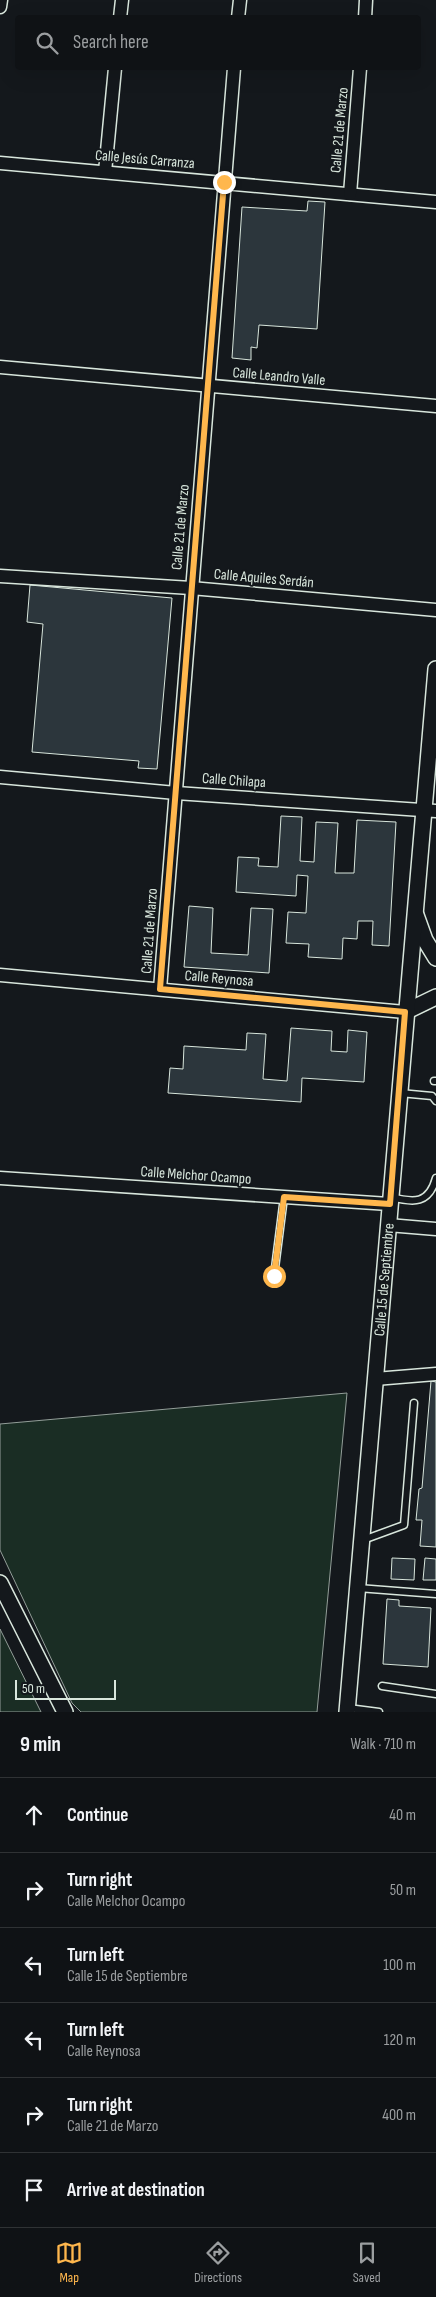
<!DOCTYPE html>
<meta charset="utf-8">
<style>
body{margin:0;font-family:"Sofia Sans Condensed",sans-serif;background:#181b1e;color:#f1f3f6}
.scale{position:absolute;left:15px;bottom:12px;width:101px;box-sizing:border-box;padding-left:5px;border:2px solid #d8e6dc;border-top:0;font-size:14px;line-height:18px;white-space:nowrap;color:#d8e6dc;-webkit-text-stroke:4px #14181c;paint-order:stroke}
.stop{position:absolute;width:15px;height:15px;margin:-11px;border:4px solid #ffb74d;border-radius:50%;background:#fff}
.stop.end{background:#ffb74d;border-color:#fff;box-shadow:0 1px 5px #0008}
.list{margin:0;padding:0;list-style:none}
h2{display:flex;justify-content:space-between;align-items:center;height:65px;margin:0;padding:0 20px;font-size:21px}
h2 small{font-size:16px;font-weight:400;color:#9b9ea0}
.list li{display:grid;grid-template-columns:32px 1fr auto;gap:15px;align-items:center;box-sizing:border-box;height:75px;padding:0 20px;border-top:1px solid #2f3234}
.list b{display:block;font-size:19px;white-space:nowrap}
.list p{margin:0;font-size:16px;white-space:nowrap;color:#9b9ea0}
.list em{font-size:16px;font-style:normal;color:#9b9ea0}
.icon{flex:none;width:28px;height:28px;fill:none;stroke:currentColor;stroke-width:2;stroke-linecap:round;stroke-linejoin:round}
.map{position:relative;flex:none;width:436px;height:1712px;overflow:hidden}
.search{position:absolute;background:#0f1215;box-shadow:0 5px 20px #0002;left:15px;right:15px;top:15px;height:55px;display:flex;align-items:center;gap:12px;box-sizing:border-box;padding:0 18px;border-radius:5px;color:#9b9ea0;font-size:19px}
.sheet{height:515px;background:#0f1215}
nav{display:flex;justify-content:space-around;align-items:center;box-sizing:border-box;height:70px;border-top:1px solid #2f3234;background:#0f1215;font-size:14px;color:#9b9ea0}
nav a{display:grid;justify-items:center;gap:2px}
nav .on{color:#ffb74d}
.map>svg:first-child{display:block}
</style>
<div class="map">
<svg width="436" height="1712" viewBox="0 0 436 1712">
<rect width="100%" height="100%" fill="#14181c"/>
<g fill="#1a2d24" stroke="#939e99">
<path d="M347,1393l-30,319h-236l-9,-9 -72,-153v-126z"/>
<path d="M0,1629l41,83h-41z"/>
</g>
<g fill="#2c363c" stroke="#d8e6dc">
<path d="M308,201l17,1 -8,127 -58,-4 -2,23 -6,-1v13l-19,-2 10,-151 65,4z"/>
<path d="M30,585l142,13 -15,171 -19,-1 1,-7 -107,-9 11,-128 -16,-2z"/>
<path d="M281,816l21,1 -2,44 14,1 2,-40 22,1 -3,50h19l3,-53 39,2 -7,124 -17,-1 1,-24h-15l-1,18 -14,-1 -1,21 -34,-2 1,-13 -23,-1 2,-31 18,1 2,-37 -11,-1 -1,21 -60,-4 2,-35 21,1 -1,8 20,1z"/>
<path d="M189,906l24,2 -2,45 37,2 3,-47 22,1 -4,64 -85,-6z"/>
<path d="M291,1028l41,3 -1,20 16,1 1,-22 19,2 -3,50 -62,-4 -1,24 -133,-9 2,-25 13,1 1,-23 62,4 1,-17 19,1 -3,45 24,2z"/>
<path d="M431,1381l5,1v165l-16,-1 2,-26h-6l3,-31 3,-1z"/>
<path d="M392,1558l23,1 -1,21 -23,-1z"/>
<path d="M425,1558l11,1v21h-13z"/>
<path d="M387,1599l12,1v6l32,2 -3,59 -45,-3z"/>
</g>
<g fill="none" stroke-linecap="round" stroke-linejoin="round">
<defs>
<g id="service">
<path d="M434,1081h2"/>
<path d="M400,1093l32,3 4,5"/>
<path d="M391,1197c23,6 38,7 45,-19"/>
<path d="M274,1276l10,-79"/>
<path d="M363,1540l41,-15 10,-122"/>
<path d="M358,1588l78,6"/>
<path d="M382,1686l54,8"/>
<path d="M348,1708l31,4"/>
</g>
<g id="minor">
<path d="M0,7l1,-7"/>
<path d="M120,18l2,-18"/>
<path d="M238,18l2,-18"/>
<path d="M365,18l1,-18"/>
<path d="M0,163l436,39"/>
<path d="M105,172l10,-104"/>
<path d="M350,194l10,-126"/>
<path d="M0,367l436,39"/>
<path d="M0,576l191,12 245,22"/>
<path d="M0,777l176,16 260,18"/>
<path d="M0,975l405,37"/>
<path d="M160,989l74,-921"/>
<path d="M0,1178l389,26"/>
<path d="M388,1225l48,4"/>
<path d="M375,1379l61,-5"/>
</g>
<g id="tertiary">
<path d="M416,915l9,25 11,18"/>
<path d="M405,1012l31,-15"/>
<path d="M0,1583l65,129"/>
<path id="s1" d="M347,1712l89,-1043"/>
</g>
</defs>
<use href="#service" stroke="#d8e6dc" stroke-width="9"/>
<use href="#minor" stroke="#d8e6dc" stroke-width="15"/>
<use href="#tertiary" stroke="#d8e6dc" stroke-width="18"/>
<use href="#service" stroke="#14181c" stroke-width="6"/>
<use href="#minor" stroke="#14181c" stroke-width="12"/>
<use href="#tertiary" stroke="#14181c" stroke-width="15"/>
</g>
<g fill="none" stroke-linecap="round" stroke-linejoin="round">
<path stroke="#ffb74d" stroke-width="6" d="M224,182l-64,807 245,23 -15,192 -106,-7 -10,79"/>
</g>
<g text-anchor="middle" stroke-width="4" stroke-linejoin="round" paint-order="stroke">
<g font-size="15" fill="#d8e6dc" stroke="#14181c">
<text transform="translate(339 130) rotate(-85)" y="5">Calle 21 de Marzo</text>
<text transform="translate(145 159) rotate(5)" y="5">Calle Jesús Carranza</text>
<text transform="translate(279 376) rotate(5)" y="5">Calle Leandro Valle</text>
<text transform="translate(180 527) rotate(-85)" y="5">Calle 21 de Marzo</text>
<text transform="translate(264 578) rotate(5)" y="5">Calle Aquiles Serdán</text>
<text transform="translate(234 780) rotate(4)" y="5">Calle Chilapa</text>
<text transform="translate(149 931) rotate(-86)" y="5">Calle 21 de Marzo</text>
<text transform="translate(219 978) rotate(5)" y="5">Calle Reynosa</text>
<text transform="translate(196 1175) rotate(4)" y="5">Calle Melchor Ocampo</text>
<text dy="5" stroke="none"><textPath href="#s1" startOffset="434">Calle 15 de Septiembre</textPath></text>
</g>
</g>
</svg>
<div class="scale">50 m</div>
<div class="stop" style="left:274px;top:1276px"></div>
<div class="stop end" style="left:224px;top:182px"></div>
<div class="search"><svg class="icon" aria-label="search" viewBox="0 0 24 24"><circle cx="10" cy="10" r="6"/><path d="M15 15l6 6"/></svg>Search here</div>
</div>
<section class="sheet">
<h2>9 min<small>Walk · 710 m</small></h2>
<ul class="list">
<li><svg class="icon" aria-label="ahead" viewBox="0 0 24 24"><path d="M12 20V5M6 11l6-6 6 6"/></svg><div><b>Continue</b></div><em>40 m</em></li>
<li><svg class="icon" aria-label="right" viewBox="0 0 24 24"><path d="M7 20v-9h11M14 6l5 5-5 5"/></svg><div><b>Turn right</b><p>Calle Melchor Ocampo</p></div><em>50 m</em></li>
<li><svg class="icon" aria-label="left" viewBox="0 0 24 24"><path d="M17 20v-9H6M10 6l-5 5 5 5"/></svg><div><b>Turn left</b><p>Calle 15 de Septiembre</p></div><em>100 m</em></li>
<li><svg class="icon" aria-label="left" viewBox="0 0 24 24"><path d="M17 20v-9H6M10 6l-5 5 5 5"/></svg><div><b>Turn left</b><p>Calle Reynosa</p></div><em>120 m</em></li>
<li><svg class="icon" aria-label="right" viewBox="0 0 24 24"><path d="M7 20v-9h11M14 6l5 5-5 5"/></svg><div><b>Turn right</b><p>Calle 21 de Marzo</p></div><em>400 m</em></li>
<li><svg class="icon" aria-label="arrive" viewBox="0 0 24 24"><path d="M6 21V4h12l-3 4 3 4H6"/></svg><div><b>Arrive at destination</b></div></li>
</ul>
</section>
<nav>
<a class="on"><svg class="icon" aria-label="map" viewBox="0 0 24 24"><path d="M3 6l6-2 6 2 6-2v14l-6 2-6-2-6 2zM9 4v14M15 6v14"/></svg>Map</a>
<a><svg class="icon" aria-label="directions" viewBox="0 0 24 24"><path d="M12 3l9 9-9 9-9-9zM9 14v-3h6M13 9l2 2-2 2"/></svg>Directions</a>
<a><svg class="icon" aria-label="saved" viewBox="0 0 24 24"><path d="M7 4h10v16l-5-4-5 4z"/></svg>Saved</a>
</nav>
